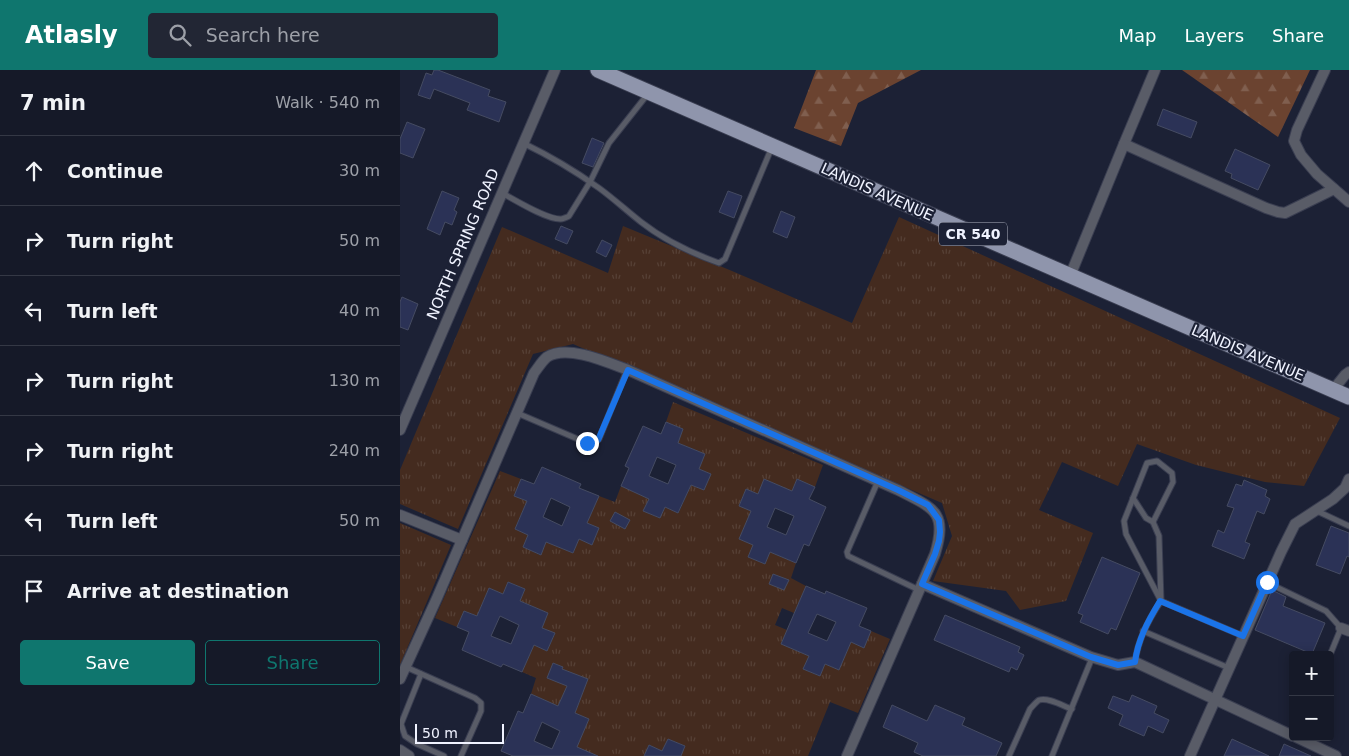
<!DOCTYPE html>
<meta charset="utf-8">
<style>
body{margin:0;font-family:"DejaVu Sans",sans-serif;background:#222634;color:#f1f3f6}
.controls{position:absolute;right:15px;bottom:15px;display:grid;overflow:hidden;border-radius:5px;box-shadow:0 2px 12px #0003}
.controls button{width:45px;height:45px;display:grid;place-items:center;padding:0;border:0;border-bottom:1px solid #343845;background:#151928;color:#f1f3f6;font:25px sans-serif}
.scale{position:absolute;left:15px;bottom:12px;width:89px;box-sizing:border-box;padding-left:5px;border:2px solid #f0f3ff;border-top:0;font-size:14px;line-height:18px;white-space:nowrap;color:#f0f3ff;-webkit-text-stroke:4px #1c2135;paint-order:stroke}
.stop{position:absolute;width:15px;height:15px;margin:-11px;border:4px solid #1a73e8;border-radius:50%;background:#fff}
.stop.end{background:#1a73e8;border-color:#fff;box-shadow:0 1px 5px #0008}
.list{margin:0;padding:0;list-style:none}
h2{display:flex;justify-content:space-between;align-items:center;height:65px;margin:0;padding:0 20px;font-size:21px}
h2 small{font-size:16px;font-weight:400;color:#9da0a8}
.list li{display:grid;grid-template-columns:32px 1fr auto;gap:15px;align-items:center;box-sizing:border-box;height:70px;padding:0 20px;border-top:1px solid #343845}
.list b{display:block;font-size:19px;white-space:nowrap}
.list em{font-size:16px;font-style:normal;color:#9da0a8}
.actions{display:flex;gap:10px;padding:15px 20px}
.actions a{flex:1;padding:11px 0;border:1px solid #0f766e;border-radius:5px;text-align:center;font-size:18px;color:#0f766e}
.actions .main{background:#0f766e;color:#fff}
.icon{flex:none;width:28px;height:28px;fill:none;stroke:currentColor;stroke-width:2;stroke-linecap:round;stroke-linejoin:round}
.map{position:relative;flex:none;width:949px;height:686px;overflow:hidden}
header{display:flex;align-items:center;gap:30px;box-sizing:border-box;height:70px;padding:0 25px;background:#0f766e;color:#fff}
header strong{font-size:24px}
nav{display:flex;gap:28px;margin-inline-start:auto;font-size:18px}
.search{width:350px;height:45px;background:#222634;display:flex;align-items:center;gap:12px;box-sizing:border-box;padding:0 18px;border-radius:5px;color:#9da0a8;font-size:19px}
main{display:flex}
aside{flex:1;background:#151928}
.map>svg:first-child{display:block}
</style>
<header>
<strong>Atlasly</strong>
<div class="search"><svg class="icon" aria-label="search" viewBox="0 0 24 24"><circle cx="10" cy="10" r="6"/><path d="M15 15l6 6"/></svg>Search here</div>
<nav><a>Map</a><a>Layers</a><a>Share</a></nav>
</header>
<main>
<aside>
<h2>7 min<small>Walk · 540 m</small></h2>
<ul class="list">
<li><svg class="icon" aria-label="ahead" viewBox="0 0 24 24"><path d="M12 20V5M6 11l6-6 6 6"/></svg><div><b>Continue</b></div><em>30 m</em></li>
<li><svg class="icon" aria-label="right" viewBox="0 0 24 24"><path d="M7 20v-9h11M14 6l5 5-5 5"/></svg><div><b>Turn right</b></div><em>50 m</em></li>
<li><svg class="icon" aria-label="left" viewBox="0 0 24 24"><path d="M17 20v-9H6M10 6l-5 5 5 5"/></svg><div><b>Turn left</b></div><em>40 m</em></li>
<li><svg class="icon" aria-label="right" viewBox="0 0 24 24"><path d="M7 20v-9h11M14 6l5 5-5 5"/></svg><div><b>Turn right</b></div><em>130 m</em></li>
<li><svg class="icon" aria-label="right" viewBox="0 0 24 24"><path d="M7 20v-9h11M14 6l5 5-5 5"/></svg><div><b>Turn right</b></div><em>240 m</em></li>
<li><svg class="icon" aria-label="left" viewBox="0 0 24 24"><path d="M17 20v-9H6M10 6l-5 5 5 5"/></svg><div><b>Turn left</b></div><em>50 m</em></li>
<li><svg class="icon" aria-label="arrive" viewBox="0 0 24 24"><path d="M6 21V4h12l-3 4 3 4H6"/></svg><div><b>Arrive at destination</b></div></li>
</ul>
<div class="actions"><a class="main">Save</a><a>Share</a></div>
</aside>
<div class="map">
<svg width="949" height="686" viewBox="0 0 949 686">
<defs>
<pattern id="grass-tufts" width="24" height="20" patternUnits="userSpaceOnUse" patternTransform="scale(1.25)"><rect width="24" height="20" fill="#442b1f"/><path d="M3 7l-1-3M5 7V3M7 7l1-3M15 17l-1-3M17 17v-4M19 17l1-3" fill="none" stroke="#564035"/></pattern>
<pattern id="forest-firs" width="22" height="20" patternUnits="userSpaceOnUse" patternTransform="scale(1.25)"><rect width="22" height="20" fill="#6b4330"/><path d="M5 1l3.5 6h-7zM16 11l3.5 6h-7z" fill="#805f4f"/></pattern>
</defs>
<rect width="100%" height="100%" fill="#1c2135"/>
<g fill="url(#grass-tufts)">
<path d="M499,147l441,201 -36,68 -39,-4 -69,-17 -59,-21 -19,42 -56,-24 -23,48 54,23 -27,68 -46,9 -14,-19 -73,-10 19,-45 -10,-33 -369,-159 -40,10 -75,175 -58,-25v-34l102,-243 106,46 15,-47 109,45 120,52z"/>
<path d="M273,332l150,63 -8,22 -18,-8 -5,12 -34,3 -12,-5 -7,16 12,6 2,34 -5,12 17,7 5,-12 26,11 -5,15 15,8 -12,27 -12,-5 -7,17 12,5 -6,14 28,12 -6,13 16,7 6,-12 14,6 12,-28 13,6 7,-17 19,8 -32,74 -28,-11 -22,54h-127l4,-10 -17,-7 -6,12 -13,-6 -5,11h-56l-11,-9 -2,-34 5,-12 -16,-7 -6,12 -27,-12 5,-16 -14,-6 12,-27 13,6 8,-17 -13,-6 6,-15 -28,-12 5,-12 -17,-7 -5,12 -14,-6 -12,28 -13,-5 -7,16 -22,-9 65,-147 21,8 -7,17 13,5 -12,28 13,6 -5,12 17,8 6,-13 27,11 6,-14 13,6 7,-17 -12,-5 12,-27 16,6 6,-16 28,13 -5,12 15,7 6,-11 14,5 12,-27 13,5 7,-16 -12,-5 6,-15 -27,-11 5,-14 -17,-7z"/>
<path d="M0,453l51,22 -51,120z"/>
</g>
<g fill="url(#forest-firs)">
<path d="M416,0h105l-63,33 -17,43 -47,-18z"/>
<path d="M782,0h128l-32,67z"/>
</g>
<g fill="#2b3256" stroke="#454b62" fill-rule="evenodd">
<path d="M34,0h4l52,20 -2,6 18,6 -7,20 -32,-12 3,-7 -36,-14 -4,10 -12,-4 8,-22 6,2z"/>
<path d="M763,39l34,13 -6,16 -34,-13z"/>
<path d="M7,52l18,7 -12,29 -13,-5v-14z"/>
<path d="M192,68l12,5 -11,24 -11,-4z"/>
<path d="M835,79l35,16 -12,25 -27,-12 1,-4 -7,-3z"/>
<path d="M42,121l17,7 -5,12 3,2 -5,13 -7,-3 -5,13 -13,-6z"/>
<path d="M328,121l14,5 -8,22 -15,-6z"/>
<path d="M381,141l14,6 -8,21 -14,-6z"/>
<path d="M161,156l12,5 -6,13 -12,-5z"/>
<path d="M202,170l10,5 -6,12 -10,-5z"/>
<path d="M2,227l16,7 -10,26 -8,-3v-25z"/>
<path d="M266,352l17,7 -5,14 27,11 -6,15 12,5 -7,16 -13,-5 -13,28 -13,-6 -5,11 -17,-7 6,-12 -28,-13 8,-18 -4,-2 18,-40 18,8zM257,387l19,8 -8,19 -19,-8z"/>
<path d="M142,397l39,17 -2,4 20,8 -12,27 12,5 -7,17 -13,-6 -6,14 -27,-11 -5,13 -18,-8 5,-12 -13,-6 12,-28 -13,-5 7,-17 13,5zM151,428l19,9 -8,19 -19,-9z"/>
<path d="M364,409l28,12 5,-12 18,8 -6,12 17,8 -17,39 -5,-2 -8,19 -26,-11 -5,12 -17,-7 5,-12 -14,-6 12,-28 -12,-5 7,-17 12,5zM375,438l19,8 -8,19 -19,-8z"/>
<path d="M844,410l23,10 -2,6 5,3 -6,15 -7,-3 -12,31 5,2 -6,15 -32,-13 6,-16 6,3 10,-25 -7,-2 9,-22 6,2z"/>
<path d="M215,442l15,8 -5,9 -15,-8z"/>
<path d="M931,456l18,7v24l-2,-1 -7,18 -24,-9z"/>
<path d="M702,487l38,16 -24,57 -5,-2 -3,6 -28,-12 3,-7 -5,-2z"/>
<path d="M373,504l16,6 -5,10 -15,-6z"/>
<path d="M108,512l17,7 -5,12 28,12 -6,15 13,5 -8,18 -13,-6 -12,27 -19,-8 -2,3 -39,-17 7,-18 -12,-5 7,-16 13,5 12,-28 14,6zM100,546l19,9 -8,19 -20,-8z"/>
<path d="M406,516l19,8 1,-3 41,17 -8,18 12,5 -7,17 -13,-6 -12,28 -14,-6 -5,12 -17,-7 6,-13 -28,-12zM417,544l19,8 -9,19 -19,-8z"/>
<path d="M872,520l14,7 -3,9 42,17 -13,31 -57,-24z"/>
<path d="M545,545l75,32 -2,5 6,3 -7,15 -6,-3 -2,5 -75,-32z"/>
<path d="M153,593l10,4 -1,2 26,10 -13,34 14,6 -12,28 21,9h-85l-12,-5 17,-40 5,2 8,-19 27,12 9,-20 -20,-8zM142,652l18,9 -8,18 -18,-8z"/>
<path d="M732,625l25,11 -3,7 15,7 -6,13 -15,-7 -4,10 -25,-11 4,-10 -15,-7 5,-12 16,6z"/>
<path d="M492,635l35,16 8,-16 30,13 -3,7 40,18 -6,13h-73l-9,-4 4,-9 -35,-16z"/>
<path d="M268,669l17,7 -4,10h-37l5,-11 13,6z"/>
<path d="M832,669l37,17h-45z"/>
<path d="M884,674l27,12h-32z"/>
</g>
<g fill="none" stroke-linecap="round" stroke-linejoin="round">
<defs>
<g id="lane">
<path d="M123,73c27,13 52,28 76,45 15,11 28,23 42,34 23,18 50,31 78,41l6,-4 47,-112"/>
<path d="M102,123c13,7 45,27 59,26 1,0 7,-2 8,-3l21,-34 19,-39 38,-48"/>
<path d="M117,343l70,30 7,1 5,-5 28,-69"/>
<path d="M478,411l-31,71 1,4 71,34"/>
<path d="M733,428l13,20 7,4 6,14 2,65 82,35"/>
<path d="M917,441l32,15"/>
<path d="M868,513l58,28 15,17 -11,27"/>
<path d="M743,561l86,37"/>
<path d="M735,592c3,-23 13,-42 26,-61l-35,-67 -2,-13 23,-58 10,-2 15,12 1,9 -20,40"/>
<path d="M6,597l69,31 6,5v8l-20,45"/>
<path d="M21,604l-20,50 4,12 12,8 27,12"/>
<path d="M609,686l21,-47c3,-3 6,-7 9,-9 9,-3 24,6 33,9"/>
<path d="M652,686l40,-98"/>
</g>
<g id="street">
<path d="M925,0l-28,60 -3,11 7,14 16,19 32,28"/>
<path d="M724,74l31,-74"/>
<path d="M670,206l54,-132 142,64 12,4 7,1 49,-24"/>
<path d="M933,320l12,-15 4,-3"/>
<path d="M0,360l155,-360"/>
<path d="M0,445l62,25"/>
<path d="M522,514l169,73 27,8 17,-3 158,74"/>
<path d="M941,558l8,3"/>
<path d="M0,609l37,-81 97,-225c4,-5 8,-12 13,-16 20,-13 60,5 81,13l270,120c35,18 50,21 37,64l-88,202"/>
<path d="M896,667l40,19"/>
<path d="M0,680l9,6"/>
<path d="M790,686l91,-204 14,-28 38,-25 12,-11 4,-9"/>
</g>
<path id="primary" d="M198,0l751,327"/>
</defs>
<use href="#lane" stroke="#3a3e51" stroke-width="7"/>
<use href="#street" stroke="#3a3e51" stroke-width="12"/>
<use href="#primary" stroke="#3a3e51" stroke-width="17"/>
<use href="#lane" stroke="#595c67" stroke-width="5"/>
<use href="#street" stroke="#595c67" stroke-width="10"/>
<use href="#primary" stroke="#8f95ac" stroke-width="15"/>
</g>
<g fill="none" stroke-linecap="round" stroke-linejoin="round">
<path stroke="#1a73e8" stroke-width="6" d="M187,373l7,1 4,-4 30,-70 270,120 30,15 11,15 1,12 -1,9 -4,13 -13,30 169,73 27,8 17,-3c3,-23 13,-41 25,-61l83,35 24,-54"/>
</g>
<g text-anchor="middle" stroke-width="4.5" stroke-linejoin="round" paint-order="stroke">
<rect fill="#1c2135" stroke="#b0b4c2" stroke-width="1" x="539" y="152.5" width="68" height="23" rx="4"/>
<g font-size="14" font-weight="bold" fill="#f0f3ff">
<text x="573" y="169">CR 540</text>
</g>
<g font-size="15" fill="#f0f3ff" stroke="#1c2135">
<text transform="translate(477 122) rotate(24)" y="5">LANDIS AVENUE</text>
<text transform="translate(63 174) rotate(-67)" y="5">NORTH SPRING ROAD</text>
<text transform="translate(848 283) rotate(23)" y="5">LANDIS AVENUE</text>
</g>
</g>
</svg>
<div class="controls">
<button>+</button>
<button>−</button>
</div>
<div class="scale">50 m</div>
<div class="stop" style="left:867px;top:512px"></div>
<div class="stop end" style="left:187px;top:373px"></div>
</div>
</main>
